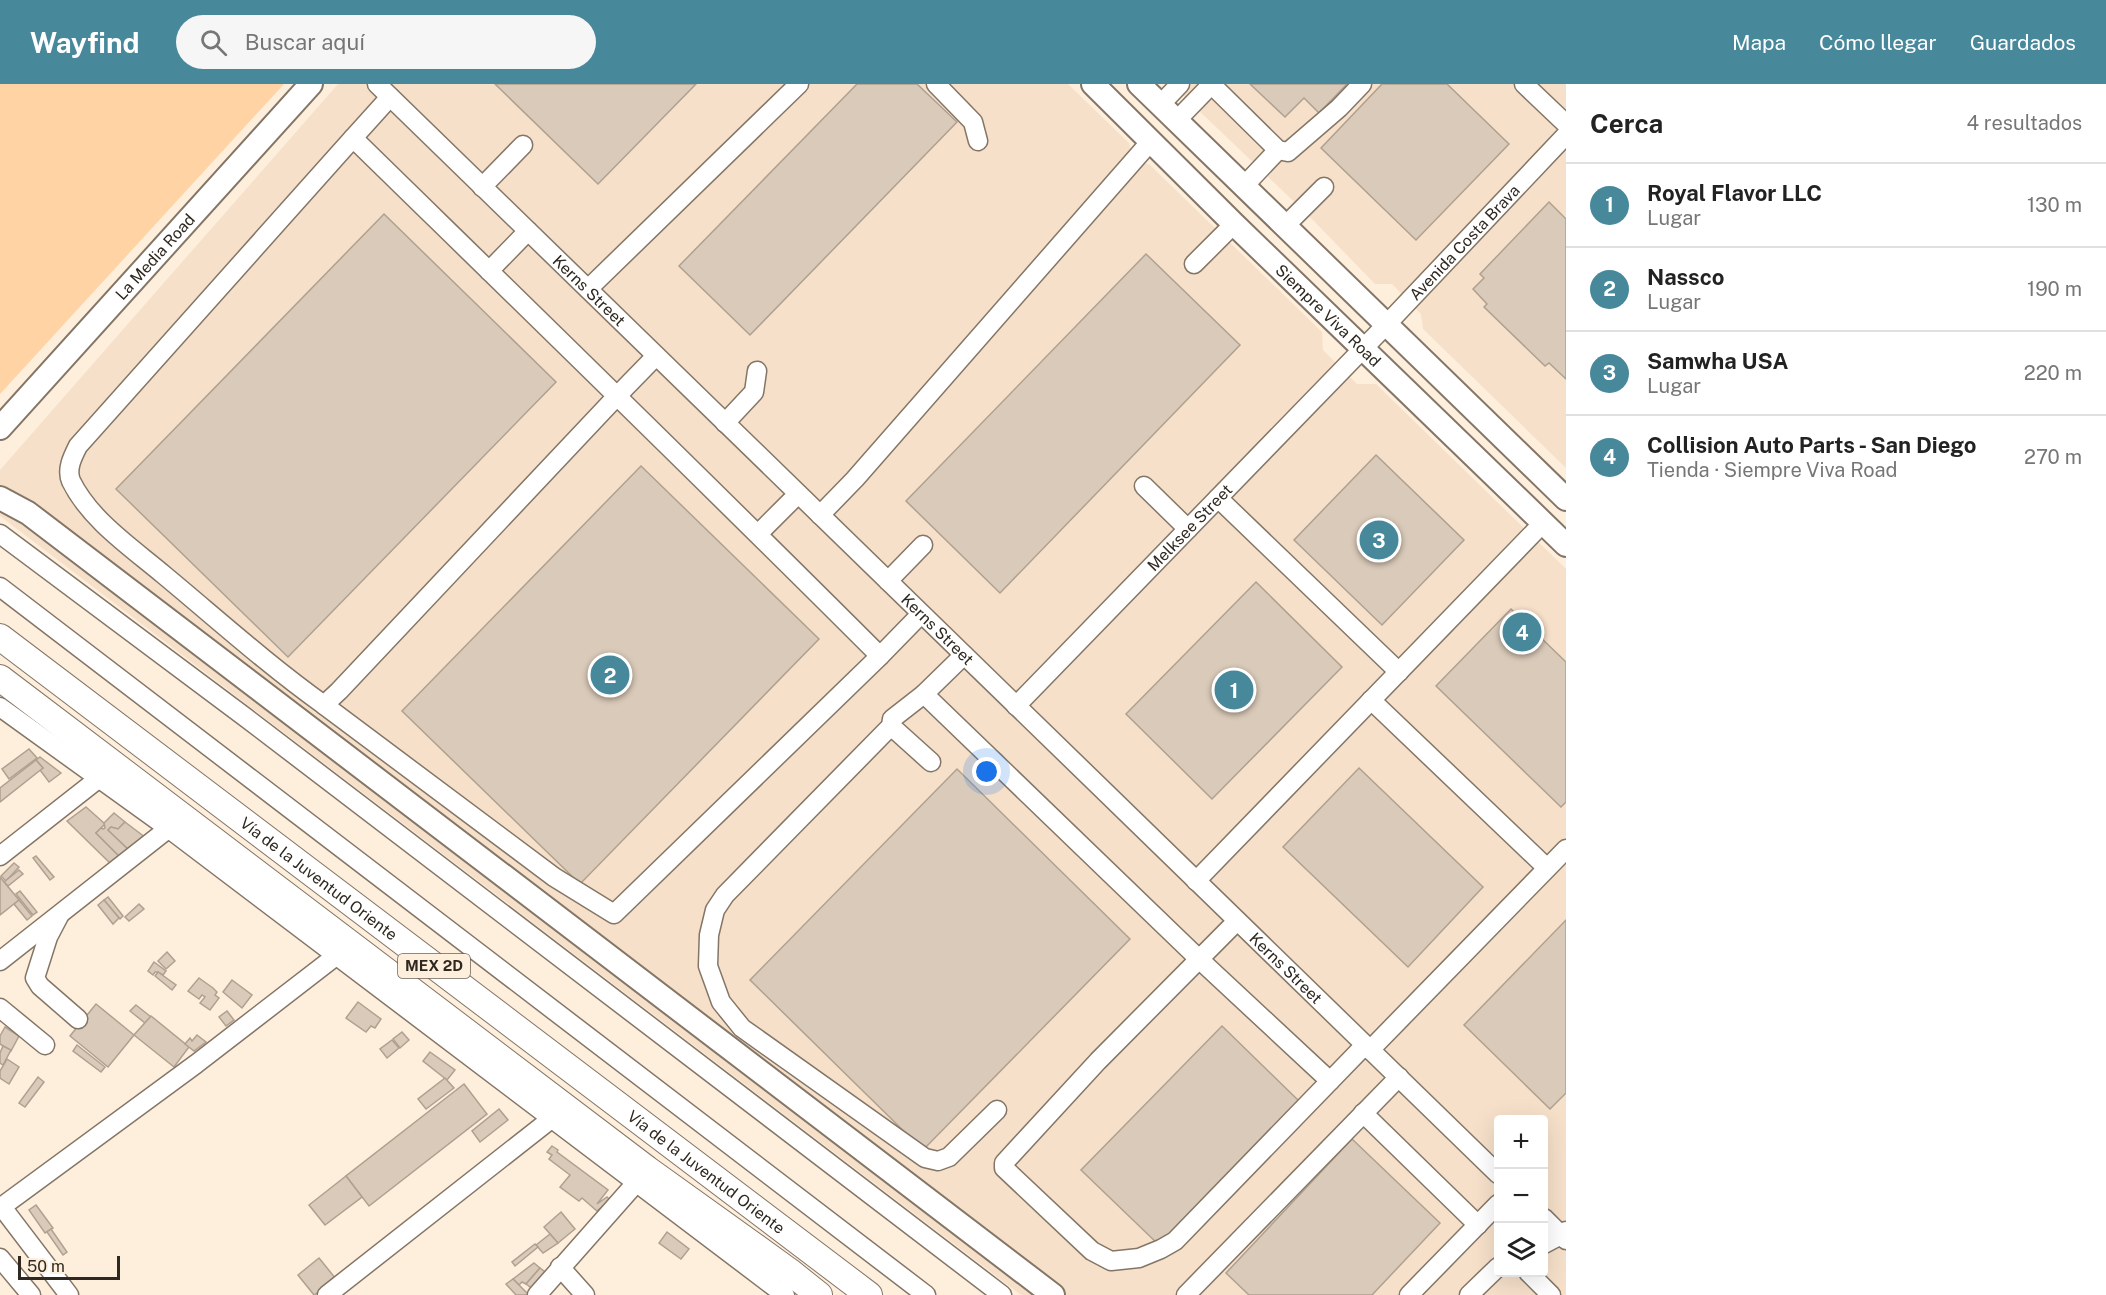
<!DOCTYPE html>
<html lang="es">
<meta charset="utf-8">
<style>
body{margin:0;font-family:"Public Sans",sans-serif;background:#f6f6f6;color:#222}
.controls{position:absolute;right:18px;bottom:18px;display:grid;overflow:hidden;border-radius:6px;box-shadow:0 6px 24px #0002}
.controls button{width:54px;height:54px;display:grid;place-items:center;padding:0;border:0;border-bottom:2px solid #e0e0e0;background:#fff;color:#222;font:30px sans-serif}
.scale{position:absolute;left:18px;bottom:15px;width:102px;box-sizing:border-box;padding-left:6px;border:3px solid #2e2821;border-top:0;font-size:16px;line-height:21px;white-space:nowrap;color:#2e2821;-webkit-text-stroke:4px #feeedc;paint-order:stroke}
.you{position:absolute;left:987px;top:688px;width:21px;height:21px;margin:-15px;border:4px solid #fff;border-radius:50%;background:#1a73e8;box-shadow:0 0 0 9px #1a73e833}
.badge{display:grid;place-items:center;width:39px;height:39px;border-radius:50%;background:#47889b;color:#fff;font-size:20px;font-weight:700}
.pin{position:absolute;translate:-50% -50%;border:3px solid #fff;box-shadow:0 2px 6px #0006}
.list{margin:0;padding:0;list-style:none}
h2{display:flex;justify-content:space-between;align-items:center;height:78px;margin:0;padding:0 24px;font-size:26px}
h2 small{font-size:20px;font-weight:400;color:#767676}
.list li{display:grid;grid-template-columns:39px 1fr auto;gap:18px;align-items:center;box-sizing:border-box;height:84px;padding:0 24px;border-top:2px solid #e0e0e0}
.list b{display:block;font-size:22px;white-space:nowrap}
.list p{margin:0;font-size:20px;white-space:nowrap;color:#767676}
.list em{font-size:20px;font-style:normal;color:#767676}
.icon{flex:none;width:33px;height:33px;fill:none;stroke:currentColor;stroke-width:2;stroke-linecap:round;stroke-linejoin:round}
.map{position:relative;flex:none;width:1566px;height:1211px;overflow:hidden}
header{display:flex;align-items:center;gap:36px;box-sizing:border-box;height:84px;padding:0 30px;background:#47889b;color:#fff}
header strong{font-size:28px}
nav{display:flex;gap:33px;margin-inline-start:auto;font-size:21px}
.search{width:420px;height:54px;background:#f6f6f6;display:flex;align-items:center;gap:15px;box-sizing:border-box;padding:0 21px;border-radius:33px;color:#767676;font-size:22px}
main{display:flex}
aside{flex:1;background:#fff}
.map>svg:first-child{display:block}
</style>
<header>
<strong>Wayfind</strong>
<div class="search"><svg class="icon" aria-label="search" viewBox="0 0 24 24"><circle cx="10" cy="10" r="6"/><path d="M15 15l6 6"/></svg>Buscar aquí</div>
<nav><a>Mapa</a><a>Cómo llegar</a><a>Guardados</a></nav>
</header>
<main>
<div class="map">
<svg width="1566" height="1211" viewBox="0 0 1566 1211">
<rect width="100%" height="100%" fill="#feeedc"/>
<g fill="#f6e0ca" fill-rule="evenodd">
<path d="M338,0h730l61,59 2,7 13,13 6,2 172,167 1,18 34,34h19l190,185v726h-545l-1021,-779v-46zM1498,1036h46v152h-46z"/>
<path d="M1171,0h395v384l-143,-139 -2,-15 -29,-30h-17l-66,-68z"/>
</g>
<path fill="#ffd3a3" d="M0,0h284l-284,310z"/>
<g fill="#dacab9" stroke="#afa090" stroke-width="1.5">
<path d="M495,0h201l-98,100z"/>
<path d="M857,0h60l40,38 -207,213 -71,-69z"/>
<path d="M1250,0h97l-28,29 -15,-15 -19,19z"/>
<path d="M1382,0h65l62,60 -93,96 -95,-92z"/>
<path d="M1549,118l17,17v160l-17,-16 -4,3 -61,-59 3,-3 -14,-15 11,-11 -4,-4z"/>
<path d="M384,130l172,168 -268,275 -172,-168z"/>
<path d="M1146,170l94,91 -240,248 -94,-92z"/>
<path d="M1376,371l88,85 -82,85 -88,-85z"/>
<path d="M641,382l178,173 -239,245 -178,-173z"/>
<path d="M1256,498l86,85 -130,132 -86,-85z"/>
<path d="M1511,525l55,53v140l-5,5 -125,-121z"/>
<path d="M29,665l8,9 -28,21 -7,-10z"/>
<path d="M40,673l21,16 -12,9 -9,-12 3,-2 -7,-8z"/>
<path d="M36,676l7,8 -43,34v-14z"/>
<path d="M1359,684l124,119 -75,80 -125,-120z"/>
<path d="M957,685l173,170 -207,211 -173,-170z"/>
<path d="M86,723l19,17 -9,9 25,25 -9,7 -45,-44z"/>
<path d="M114,729l11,9 -7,7 -7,-2 -3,3 22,21 -9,7 -25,-25 5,-5 2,1 2,-1 -1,-5z"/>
<path d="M125,738l21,16 -16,13 -22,-21 3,-3 7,2z"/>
<path d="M36,772l18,21 -4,3 -17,-22z"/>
<path d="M14,779l5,4 -13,14 -5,-5z"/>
<path d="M19,786l4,4 -15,12 -4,-4z"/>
<path d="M0,793l19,23 -19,15z"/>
<path d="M20,807l17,21 -4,3 -17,-21z"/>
<path d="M108,813l15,19 -3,3 -16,-19z"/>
<path d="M19,816l13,16 -5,4 -13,-16z"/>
<path d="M104,816l15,18 -6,6 -15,-19z"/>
<path d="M139,820l5,5 -15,12 -4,-4z"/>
<path d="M1566,836v173l-16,16 -86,-84z"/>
<path d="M167,868l8,9 -9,8 -8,-8z"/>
<path d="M154,878l12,9 -3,4 -5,-3h-3l-2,3 -5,-4z"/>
<path d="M158,888l18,13 -4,5 -17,-14z"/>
<path d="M199,894l14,10 4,4 -2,3 4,3 -9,12 -10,-7 5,-6 -3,-2 -3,4 -11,-8z"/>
<path d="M232,896l20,15 -10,13 -19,-16z"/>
<path d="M358,918l23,17 -6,9 -4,-2 -5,6 -20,-14z"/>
<path d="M96,920l38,31 -26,32 -38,-31z"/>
<path d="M136,921l15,12 -6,6 -15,-12z"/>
<path d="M227,927l7,9 -8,6 -7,-9z"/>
<path d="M151,932l38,31 -15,20 -40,-32z"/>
<path d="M1222,942l78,76 -140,144 -79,-76z"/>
<path d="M5,943l14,9 -8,15 -11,-7v-8z"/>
<path d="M402,948l7,8 -9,8 -7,-9z"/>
<path d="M197,951l9,7 -12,9 -9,-7 5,-6 2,3z"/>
<path d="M392,956l7,8 -12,10 -7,-9z"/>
<path d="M77,961l28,22 -4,5 -28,-21z"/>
<path d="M3,962l8,4 -8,15 -3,-2v-10z"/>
<path d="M430,968l25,18 -8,10 -24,-19z"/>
<path d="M7,975l12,8 -10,17 -9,-6v-7z"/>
<path d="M38,993l6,5 -19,25 -6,-4z"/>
<path d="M445,994l9,10 -28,21 -8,-10z"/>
<path d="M464,1000l23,30 -118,92 -23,-30z"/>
<path d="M499,1025l9,11 -28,22 -8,-11z"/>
<path d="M1352,1055l88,84 -68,72h-123l-23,-22z"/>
<path d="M552,1062l6,4 -1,2 51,38 -11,14 10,-7 3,3 -13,11 -15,-13 -3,3 -19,-14 10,-12 -21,-16 3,-4 -5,-3z"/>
<path d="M346,1092l16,21 -37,28 -16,-20z"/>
<path d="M36,1121l17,23 -8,5 -16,-23z"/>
<path d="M561,1128l14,17 -17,14 -14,-16z"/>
<path d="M51,1145l16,23 -4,3 -16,-23z"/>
<path d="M667,1148l22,17 -8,10 -22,-16z"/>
<path d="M550,1150l8,9 -15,10 -7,-8z"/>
<path d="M535,1160l3,3 -23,19 -3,-4z"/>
<path d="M319,1174l17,21 -22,16 -16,-20z"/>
<path d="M534,1179l6,5 -14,16 -4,-2 -3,3 -6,-6z"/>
<path d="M540,1184l8,6 -14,16 -8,-6z"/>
<path d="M513,1195l16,16h-13l-10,-11z"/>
</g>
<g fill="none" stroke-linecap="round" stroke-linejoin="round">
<defs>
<g id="minor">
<path id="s1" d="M377,0l1121,1090"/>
<path d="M936,0l37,38 5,19"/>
<path d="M1211,0l67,66 10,2 51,-44 23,-24"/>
<path d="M1524,0l42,40"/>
<path d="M1160,21l20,-21"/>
<path d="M1176,37l35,-36"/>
<path d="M353,54l37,-41"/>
<path d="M482,103l41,-42"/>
<path d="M1243,103l35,-37"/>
<path d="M1284,143l40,-40"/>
<path d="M1194,180l40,-40"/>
<path d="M489,187l39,-40"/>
<path d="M588,205l211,-205"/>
<path d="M656,272l-39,40 -278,295 -15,14c-56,-40 -107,-86 -160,-130 -32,-27 -74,-55 -93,-94 -5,-12 2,-25 7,-35l275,-308c176,172 353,344 527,518l41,-42"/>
<path d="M725,339l29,-31 3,-21"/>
<path d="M1144,402l44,43"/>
<path d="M1218,414l181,174"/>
<path d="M820,431l35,-36 296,-338"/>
<path d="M0,450l245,183 757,578"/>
<path d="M758,450l40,-40"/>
<path d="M888,497l35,-36"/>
<path d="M0,503l926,708"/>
<path d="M964,571l-40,39 276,266 130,121"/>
<path d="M924,610l-32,25 -1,7 -166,169 -10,15 -6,25 -1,31 13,36 21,26 183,130 13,3 11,-4 48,-47"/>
<path d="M1371,616l176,168"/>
<path d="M324,621l230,172 60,37 266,-258"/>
<path id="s2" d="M1016,622l370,-381 180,-190"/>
<path d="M0,623l168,121 617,467"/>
<path d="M891,642l40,36"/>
<path d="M0,772l107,-84"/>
<path d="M1196,797l347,-358"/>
<path d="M59,832l-11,21 -13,41 5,8 38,33"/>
<path d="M1237,837l-139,140 -94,102v5l88,83 19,10 28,-3 22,-9 14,-8 190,-196"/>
<path d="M0,877l178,-140"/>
<path d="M0,924l45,37"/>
<path d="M1370,966l196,-201"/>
<path d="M1363,1029l115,112"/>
<path d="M2,1123l67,88"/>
<path d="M0,1124l196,-144 149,-115"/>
<path d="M1544,1134l22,22"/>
<path d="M1544,1160l17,-9 5,-4"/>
<path d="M0,1174l31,37"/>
<path d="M560,1183l25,28"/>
<path d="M1528,1188l23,23"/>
<path d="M327,1211l233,-183"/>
<path d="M537,1211l106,-120"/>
<path d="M1186,1211l213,-218"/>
<path d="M1409,1211l89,-91"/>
<path d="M1469,1211l29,-28"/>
</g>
<g id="major">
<path id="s3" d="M1093,0l141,140 332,321"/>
<path d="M1139,0l427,415"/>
<path id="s4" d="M0,344l311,-344"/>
<path d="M0,414l28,15 1025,782"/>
</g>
<g id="highway">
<path id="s5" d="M0,553l869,658"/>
<path d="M0,594l647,491 142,102 30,24"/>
</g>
</defs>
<use href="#minor" stroke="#847666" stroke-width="21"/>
<use href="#major" stroke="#847666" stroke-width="26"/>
<use href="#highway" stroke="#847666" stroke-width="28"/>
<use href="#minor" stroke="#fff" stroke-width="18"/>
<use href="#major" stroke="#fff" stroke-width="22"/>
<use href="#highway" stroke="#fff" stroke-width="26"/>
</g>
<g text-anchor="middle" stroke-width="4.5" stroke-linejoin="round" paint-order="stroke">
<rect fill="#feeedc" stroke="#6c6359" stroke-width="1.5" x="398" y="870" width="72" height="24" rx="4.5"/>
<g font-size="15" font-weight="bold" fill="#2e2821">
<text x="434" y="887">MEX 2D</text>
</g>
<g font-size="16" fill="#2e2821" stroke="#feeedc">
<text dy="6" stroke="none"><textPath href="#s2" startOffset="645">Avenida Costa Brava</textPath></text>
<text dy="6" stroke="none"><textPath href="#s4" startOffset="231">La Media Road</textPath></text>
<text dy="6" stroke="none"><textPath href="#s1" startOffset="296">Kerns Street</textPath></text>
<text dy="6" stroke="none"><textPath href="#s3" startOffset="330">Siempre Viva Road</textPath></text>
<text dy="6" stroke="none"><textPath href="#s2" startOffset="249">Melksee Street</textPath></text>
<text dy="6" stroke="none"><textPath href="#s1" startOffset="782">Kerns Street</textPath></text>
<text dy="6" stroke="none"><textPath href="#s5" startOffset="400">Vía de la Juventud Oriente</textPath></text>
<text dy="6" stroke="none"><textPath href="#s1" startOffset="1268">Kerns Street</textPath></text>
<text dy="6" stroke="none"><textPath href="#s5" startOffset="886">Vía de la Juventud Oriente</textPath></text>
</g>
</g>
</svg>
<div class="controls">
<button>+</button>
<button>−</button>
<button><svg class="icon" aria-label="layers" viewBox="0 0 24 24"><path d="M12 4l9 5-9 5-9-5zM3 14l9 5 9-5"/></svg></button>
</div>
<div class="scale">50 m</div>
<div class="you"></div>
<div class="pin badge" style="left:1234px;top:606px">1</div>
<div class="pin badge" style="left:610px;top:591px">2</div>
<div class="pin badge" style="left:1379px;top:456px">3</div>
<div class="pin badge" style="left:1522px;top:548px">4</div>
</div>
<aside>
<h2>Cerca<small>4 resultados</small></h2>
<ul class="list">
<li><span class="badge">1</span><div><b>Royal Flavor LLC</b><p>Lugar</p></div><em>130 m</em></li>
<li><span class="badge">2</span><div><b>Nassco</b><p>Lugar</p></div><em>190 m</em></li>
<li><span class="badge">3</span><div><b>Samwha USA</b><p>Lugar</p></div><em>220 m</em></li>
<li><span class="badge">4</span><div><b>Collision Auto Parts - San Diego</b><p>Tienda · Siempre Viva Road</p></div><em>270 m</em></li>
</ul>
</aside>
</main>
